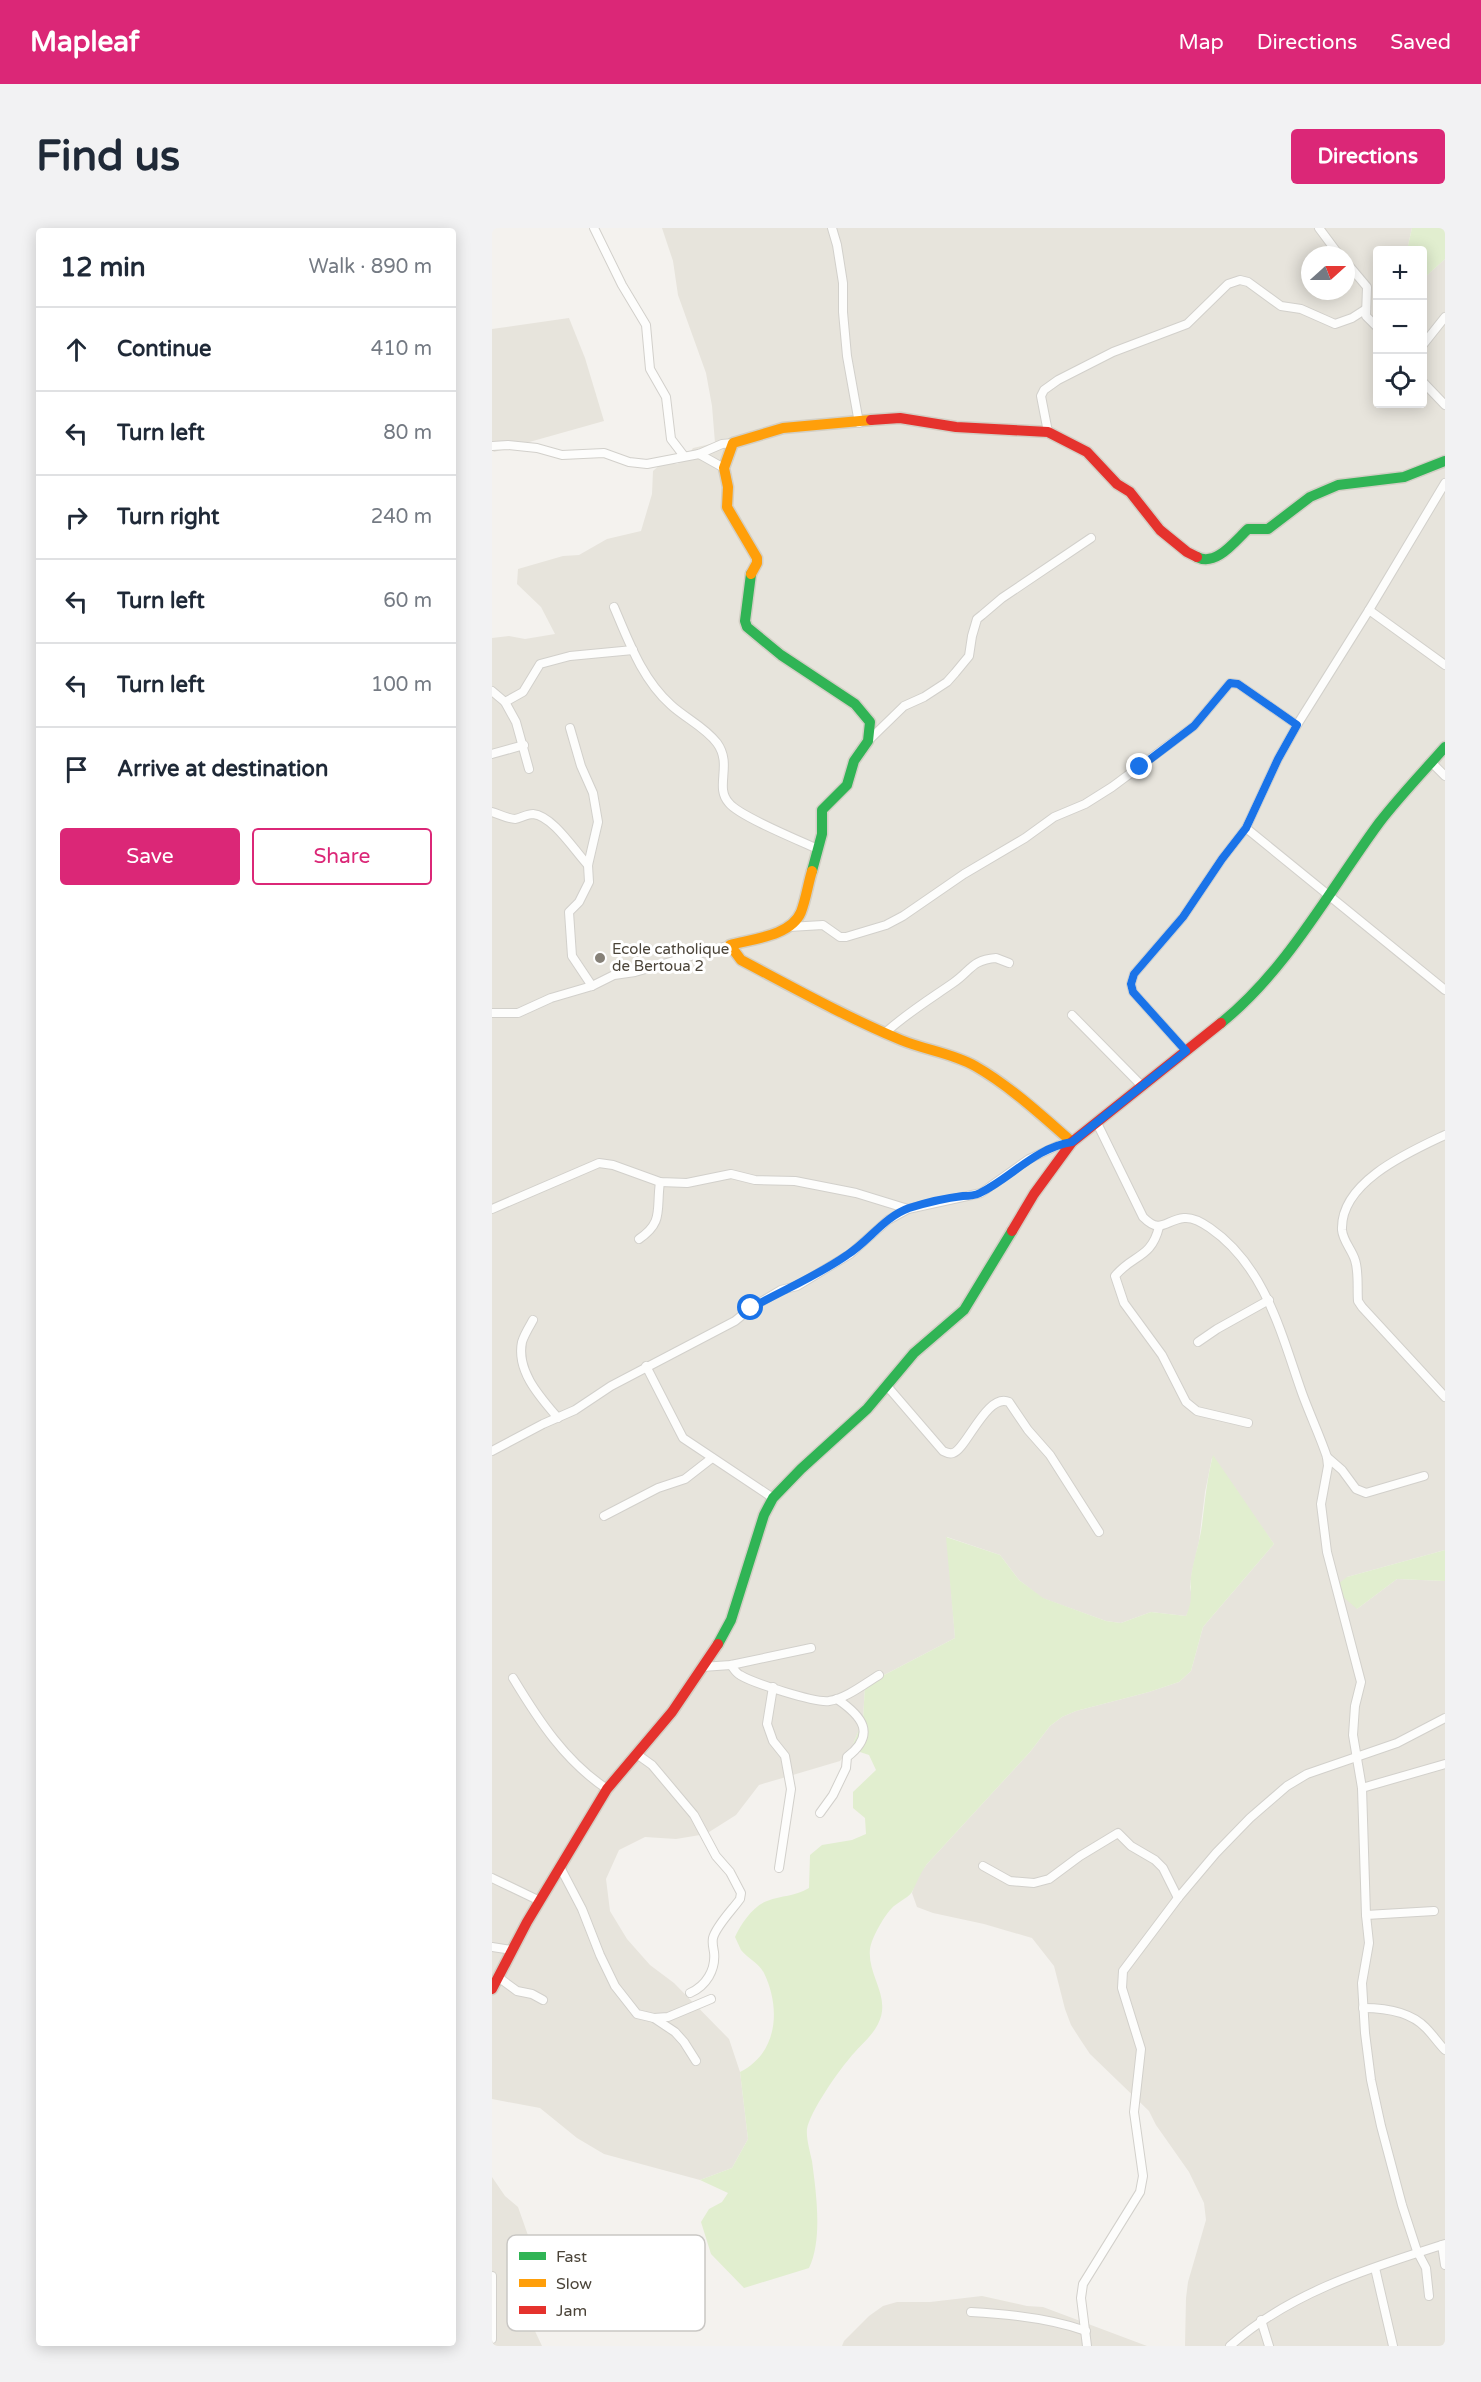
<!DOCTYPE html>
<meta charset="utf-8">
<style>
body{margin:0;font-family:"Varela Round",sans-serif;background:#f2f2f3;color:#1f2937}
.controls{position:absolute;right:18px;top:18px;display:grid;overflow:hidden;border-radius:6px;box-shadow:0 3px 15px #0003}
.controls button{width:54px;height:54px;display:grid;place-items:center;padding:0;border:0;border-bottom:2px solid #e0e1e3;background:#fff;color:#1f2937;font:30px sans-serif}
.compass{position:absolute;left:809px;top:18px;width:54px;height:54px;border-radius:50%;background:#fff;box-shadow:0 3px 15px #0003;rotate:69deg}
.stop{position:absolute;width:18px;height:18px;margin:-14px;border:4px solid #1a73e8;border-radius:50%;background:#fff}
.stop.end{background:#1a73e8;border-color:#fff;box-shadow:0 2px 6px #0008}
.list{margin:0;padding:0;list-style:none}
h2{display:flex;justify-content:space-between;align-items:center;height:78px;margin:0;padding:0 24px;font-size:26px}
h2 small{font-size:20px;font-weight:400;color:#747a83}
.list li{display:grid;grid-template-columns:39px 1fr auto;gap:18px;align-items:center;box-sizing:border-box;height:84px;padding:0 24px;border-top:2px solid #e0e1e3}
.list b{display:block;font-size:22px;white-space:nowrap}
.list em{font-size:20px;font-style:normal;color:#747a83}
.actions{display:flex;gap:12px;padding:18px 24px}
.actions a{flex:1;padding:14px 0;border:2px solid #db2777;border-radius:6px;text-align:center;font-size:21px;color:#db2777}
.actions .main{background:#db2777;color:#fff}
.icon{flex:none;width:33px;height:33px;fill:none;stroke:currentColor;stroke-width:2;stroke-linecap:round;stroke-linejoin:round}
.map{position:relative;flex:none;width:953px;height:2118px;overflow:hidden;border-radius:6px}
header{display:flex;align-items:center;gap:36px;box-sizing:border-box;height:84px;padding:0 30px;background:#db2777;color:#fff}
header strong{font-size:28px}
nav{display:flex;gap:33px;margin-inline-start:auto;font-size:21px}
.intro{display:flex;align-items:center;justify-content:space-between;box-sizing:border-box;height:144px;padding:0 36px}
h1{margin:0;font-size:42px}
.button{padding:15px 27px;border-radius:6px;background:#db2777;color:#fff;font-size:21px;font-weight:700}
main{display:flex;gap:36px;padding:0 36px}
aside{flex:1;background:#fff;border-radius:6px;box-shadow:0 3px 15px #0003}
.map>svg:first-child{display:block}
</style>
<header>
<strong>Mapleaf</strong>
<nav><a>Map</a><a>Directions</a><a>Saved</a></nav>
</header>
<div class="intro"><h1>Find us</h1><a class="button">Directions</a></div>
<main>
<aside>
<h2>12 min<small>Walk · 890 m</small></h2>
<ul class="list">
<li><svg class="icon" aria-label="ahead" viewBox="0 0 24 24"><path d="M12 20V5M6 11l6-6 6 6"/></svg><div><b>Continue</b></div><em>410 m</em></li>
<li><svg class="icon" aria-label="left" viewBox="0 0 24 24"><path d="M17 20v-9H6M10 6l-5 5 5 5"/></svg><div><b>Turn left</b></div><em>80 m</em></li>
<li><svg class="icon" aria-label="right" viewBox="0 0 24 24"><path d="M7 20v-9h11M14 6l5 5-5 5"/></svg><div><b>Turn right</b></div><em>240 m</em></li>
<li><svg class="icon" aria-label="left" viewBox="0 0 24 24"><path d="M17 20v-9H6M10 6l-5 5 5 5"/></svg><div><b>Turn left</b></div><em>60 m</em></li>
<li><svg class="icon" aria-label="left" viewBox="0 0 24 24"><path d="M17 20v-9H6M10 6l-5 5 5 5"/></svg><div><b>Turn left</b></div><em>100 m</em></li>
<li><svg class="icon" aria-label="arrive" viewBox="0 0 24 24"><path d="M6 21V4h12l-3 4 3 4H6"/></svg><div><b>Arrive at destination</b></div></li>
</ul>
<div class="actions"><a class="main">Save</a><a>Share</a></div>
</aside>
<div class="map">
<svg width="953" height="2118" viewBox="0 0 953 2118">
<rect width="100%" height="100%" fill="#f4f2ee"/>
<g fill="#e7e4dc" fill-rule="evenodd">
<path d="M170,0h750l-5,22h-29v154h44l1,-125 22,-20v1291l-98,27 10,32 40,-30 48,2v765h-260l1,-48 2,-16 18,-62 -2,-17 -15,-31 -33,-47 -7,-14 -59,-57 -10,-15 -9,-14 -6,-16 -11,-43 -22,-28 -48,-14 -51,-11 -16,-6 -5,-14 5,-16 10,-13 103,-112 20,-26 12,-9 14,-6 73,-19 30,-10 12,-11 12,-44 71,-83 -62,-86 -7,34 -6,49 -7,31 -2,15 3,15 -7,14 -35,-4 -30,11 -15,-2 -64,-23 -23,-18 -19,-25 -53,-18 8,101 -90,47 -2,35 -12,29 -11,12 -81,24 -23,30 -30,19 -30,5 -31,-2 -26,13 -13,29 4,32 17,28 23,26 24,18 55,56 11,33 8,67 -16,29 -32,12 -96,-26 -27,-16 -37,-30 -48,-9v-1461l17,-2 16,3 30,-5 -14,-27 -24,-23 1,-15 45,-13 16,-1 28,-16 34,-8 11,-37 1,-23 9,-8 15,1 7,-3 9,-13 22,-5 -3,-37 -6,-33 -28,-78 -5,-34zM818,27h36v36h-36z"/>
<path d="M77,90l16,40 19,63 -110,31 -2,-2v-121z"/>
<path d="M0,1949l13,19 13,11 12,34 8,55 -4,33 8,17h-50z"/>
<path d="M490,2068l45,10 16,1 104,39h-305l2,-5 25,-25 14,-10 14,-4h33z"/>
</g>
<g fill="#e1eecf">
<path d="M920,0h33v31l-22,20 -1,-29h-15z"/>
<path d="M721,1227l61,89 -71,83 -12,44 -12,11 -30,10 -73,19 -14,6 -12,9 -20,26 -103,112c-7,9 -10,19 -15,28 -5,7 -15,10 -21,17 -8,9 -19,28 -21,40 -3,27 22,48 8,75 -7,14 -20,23 -29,35 -12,14 -39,53 -42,70 -1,9 3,23 5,32 4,31 11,78 -3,107l-65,20 -33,-34 -10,-32 8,-13 13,-7 6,-9 -28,-13 32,-12 16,-29 -8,-67c38,-19 41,-64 24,-99 -6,-11 -16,-14 -23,-23 -2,-4 -4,-9 -6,-13 6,-13 18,-31 32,-36 16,-6 26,-4 42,-13l1,-33 12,-10 30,-5 14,-6 -1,-16 -12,-10v-16l23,-22 -7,-15 -18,-6 12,-29 2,-35 90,-47 -9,-101 54,18 19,25 24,18 63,23 15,2 30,-11 35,4c9,-20 2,-26 6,-45 3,-16 8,-31 10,-46 3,-24 5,-47 11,-70z"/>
<path d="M953,1322v31l-48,-2 -40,30 -24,-21 14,-11z"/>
</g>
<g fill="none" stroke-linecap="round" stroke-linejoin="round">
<defs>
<g id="street">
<path d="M102,0l28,57 24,40 4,44 16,28 5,42 13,17"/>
<path d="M340,0l5,17 6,38v29l4,44 12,67"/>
<path d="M827,0l20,27"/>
<path d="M854,34l21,25 -1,29 12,12"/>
<path d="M930,118l23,-29"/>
<path d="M930,153l23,24"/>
<path d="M556,204l-7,-36 3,-6 14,-10 55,-28 74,-28 41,-40 12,-4 8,2 33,24 20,3 34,15 17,-6 14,-9"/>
<path d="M0,218l16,-1 29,3 25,7 42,-2 25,9 18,2 52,-10 23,-10 11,-1"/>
<path d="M207,226l25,14"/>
<path d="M122,379c15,35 28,72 57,98 14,13 34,22 46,38 16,22 -3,44 12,60 10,13 71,38 89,46"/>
<path d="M877,382l76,55"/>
<path d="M0,463l13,11 18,-10 17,-28 30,-8 63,-6"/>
<path d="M13,474l11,20 13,47"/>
<path d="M78,500l11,38 12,27 5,29 -10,43 1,17 -10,20 -10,10 3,44 20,30"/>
<path d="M376,513l36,-35 20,-9 23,-15 8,-9 14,-17 3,-20 5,-17 5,-4 20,-17 89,-60"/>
<path d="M0,526l32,-9"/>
<path d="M939,534l14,14"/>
<path d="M0,584c7,2 16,7 23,7 6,-1 12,-5 18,-5 20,2 41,36 55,51"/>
<path d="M754,600l199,162"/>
<path d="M297,699l34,-2 17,12h6l40,-12 17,-9 61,-42 61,-36 29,-21 31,-13 27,-17 82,-61 36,-43 8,1 59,41"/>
<path d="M0,785h26l33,-15 41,-12 22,-11 21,-3 95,-27"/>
<path d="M580,787l70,71"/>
<path d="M393,805c22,-20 45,-34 68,-50 18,-12 18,-23 43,-25l13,5"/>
<path d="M694,823l-53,-59 -2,-8 3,-10 49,-57 39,-58 24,-31 32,-69 19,-34 72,-115 76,-127"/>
<path d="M605,895l46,94c18,18 22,3 41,1 9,-1 19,5 26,10 55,38 71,105 92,165 8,22 18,43 25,64l1,9 -7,38 6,48 34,130 -6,24 -2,29 9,53 4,127 3,28 -7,40 3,50 6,47 10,46 21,79 15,46 9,17 3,28"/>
<path d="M953,907c-36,17 -105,47 -103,95 1,11 10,20 13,30 4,12 2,28 3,41l4,6 83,90"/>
<path d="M0,981l107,-46 14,2 47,17 27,1 44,-9 24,6 40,1 61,12 52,16"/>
<path d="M667,999c-8,32 -26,27 -44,49l9,27 38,52 24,47 11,9 51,12"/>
<path d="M147,1011c25,-17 17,-29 21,-57"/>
<path d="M41,1092c-4,7 -9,15 -11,22 -6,29 18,55 36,76"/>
<path d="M706,1114l19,-13 52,-29"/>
<path d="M154,1138l37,72 90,60"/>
<path d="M395,1158l56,65c4,2 6,3 10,2 13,-3 34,-61 56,-51l19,28 22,25 49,77"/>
<path d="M0,1223l51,-27 32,-14 36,-24 124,-65 16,-13 30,-18 16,-4 53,-32 38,-34 20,-11 73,-16 48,-34 30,-14 13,-3"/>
<path d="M835,1229l15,13 14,19 10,4 58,-17"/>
<path d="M112,1288l54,-28 27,-9 27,-21"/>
<path d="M239,1437c3,4 5,8 9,10 13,8 75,28 89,26 18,-3 35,-17 50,-26"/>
<path d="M210,1439l29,-2 80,-17"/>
<path d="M21,1450c26,43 52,83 94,111"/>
<path d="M281,1459l-6,37 6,17 12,15 6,33 -12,79"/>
<path d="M146,1527l14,10 42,50 22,41 14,16 11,21 -1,6c-7,10 -24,27 -27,39 -1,5 0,9 1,14 2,18 -8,34 -24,41"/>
<path d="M870,1560l83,-24"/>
<path d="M328,1585l13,-18 13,-27 1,-11c30,-23 15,-41 -10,-58"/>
<path d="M491,1638l27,15 24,2 15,-4 31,-23 38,-23 13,13 24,14 8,8 15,30"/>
<path d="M68,1639l22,42 18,46 15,31 22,28 17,4 21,14 9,10 12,19"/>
<path d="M0,1650l48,23"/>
<path d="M874,1687l68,-4"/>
<path d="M0,1719l20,3"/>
<path d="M6,1749l19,14 15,3 11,6"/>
<path d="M871,1780c22,0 47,3 63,20 7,7 12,15 19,22"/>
<path d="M162,1790l14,-1 43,-18"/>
<path d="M950,2017l3,20"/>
<path d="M883,2040l18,78"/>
<path d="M0,2048v63"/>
<path d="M479,2084c38,2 78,6 115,19"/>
<path d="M769,2092l8,26"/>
<path d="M595,2118l-6,-48 2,-14 57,-92 3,-16 -9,-64 7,-63 -19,-61 1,-17 55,-73 38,-45 34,-35 37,-32 20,-12 90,-31 48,-25"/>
<path d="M738,2118c60,-54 140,-78 215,-102"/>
</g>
<g id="fast">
<path d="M705,329c19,10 38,-16 51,-28h20l42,-32 28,-12 66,-8 41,-16"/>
<path d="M259,346l-6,47 2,6 34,28 74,49 15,18 -2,19 -14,20 -7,24 -25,25v24l-10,37"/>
<path d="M729,795c66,-53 108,-132 158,-200 20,-26 44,-51 66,-76"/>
<path d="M226,1416l13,-24 33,-105 9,-17 28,-29 66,-60 47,-56 50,-43 48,-79"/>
</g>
<g id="slow">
<path d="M259,346l6,-11v-5l-30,-51 1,-20 -4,-19 9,-25 50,-15 88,-8"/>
<path d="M320,643c-4,13 -6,28 -11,41 -10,24 -49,27 -71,33l11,15c53,28 105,57 160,80 24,10 51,13 74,26 35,20 66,49 97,76"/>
</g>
<g id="jam">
<path d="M379,192l29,-2 56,9 92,5 39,20 30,32 13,8 30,38 27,22 10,5"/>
<path d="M520,1003l22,-37 38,-52 149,-119"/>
<path d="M0,1761l35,-67 80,-133 65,-77 46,-68"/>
</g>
</defs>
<use href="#street" stroke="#d2d0cb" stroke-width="10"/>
<use href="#fast" stroke="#d3cfc5" stroke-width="13"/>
<use href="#slow" stroke="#d3cfc5" stroke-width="13"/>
<use href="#jam" stroke="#d3cfc5" stroke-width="13"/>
<use href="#street" stroke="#fdfdfc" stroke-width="8"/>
<use href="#fast" stroke="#30b455" stroke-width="10"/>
<use href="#slow" stroke="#ff9f0a" stroke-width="10"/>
<use href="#jam" stroke="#e5322d" stroke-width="10"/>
</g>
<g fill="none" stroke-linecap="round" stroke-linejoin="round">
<path stroke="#1a73e8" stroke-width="8" d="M259,1080c32,-18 66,-32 96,-53 22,-14 37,-38 62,-47 16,-5 37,-10 54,-12 6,0 11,0 17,-3 32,-16 55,-45 92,-51l114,-91 -53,-59 -2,-8 3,-10 49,-57 39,-58 24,-31 32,-69 19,-34 -59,-41 -8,-1 -36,43 -54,41"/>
</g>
<circle fill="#868178" stroke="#fff" stroke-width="2" cx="108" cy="730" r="6"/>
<g text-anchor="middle" stroke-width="6" stroke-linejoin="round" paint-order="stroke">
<g font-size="15" fill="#4b4439" stroke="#fff" text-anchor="start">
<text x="120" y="726">Ecole catholique<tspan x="120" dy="17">de Bertoua 2</tspan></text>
</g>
</g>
<rect x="15" y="2007" width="198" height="96" rx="9" fill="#fff" stroke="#c9c7c4" stroke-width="1.5"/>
<rect x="27" y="2024" width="27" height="8" fill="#30b455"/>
<rect x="27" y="2051" width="27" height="8" fill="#ff9f0a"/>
<rect x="27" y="2078" width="27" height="8" fill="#e5322d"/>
<g font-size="16" fill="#4b4439">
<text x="64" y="2034">Fast</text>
<text x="64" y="2061">Slow</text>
<text x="64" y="2088">Jam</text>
</g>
</svg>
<div class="controls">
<button>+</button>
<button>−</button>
<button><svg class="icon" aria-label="locate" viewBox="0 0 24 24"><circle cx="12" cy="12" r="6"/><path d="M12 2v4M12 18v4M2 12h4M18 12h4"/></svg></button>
</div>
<svg class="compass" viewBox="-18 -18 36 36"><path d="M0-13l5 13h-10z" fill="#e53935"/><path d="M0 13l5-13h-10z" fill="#747a83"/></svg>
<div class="stop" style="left:259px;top:1080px"></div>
<div class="stop end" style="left:648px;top:539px"></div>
</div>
</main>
